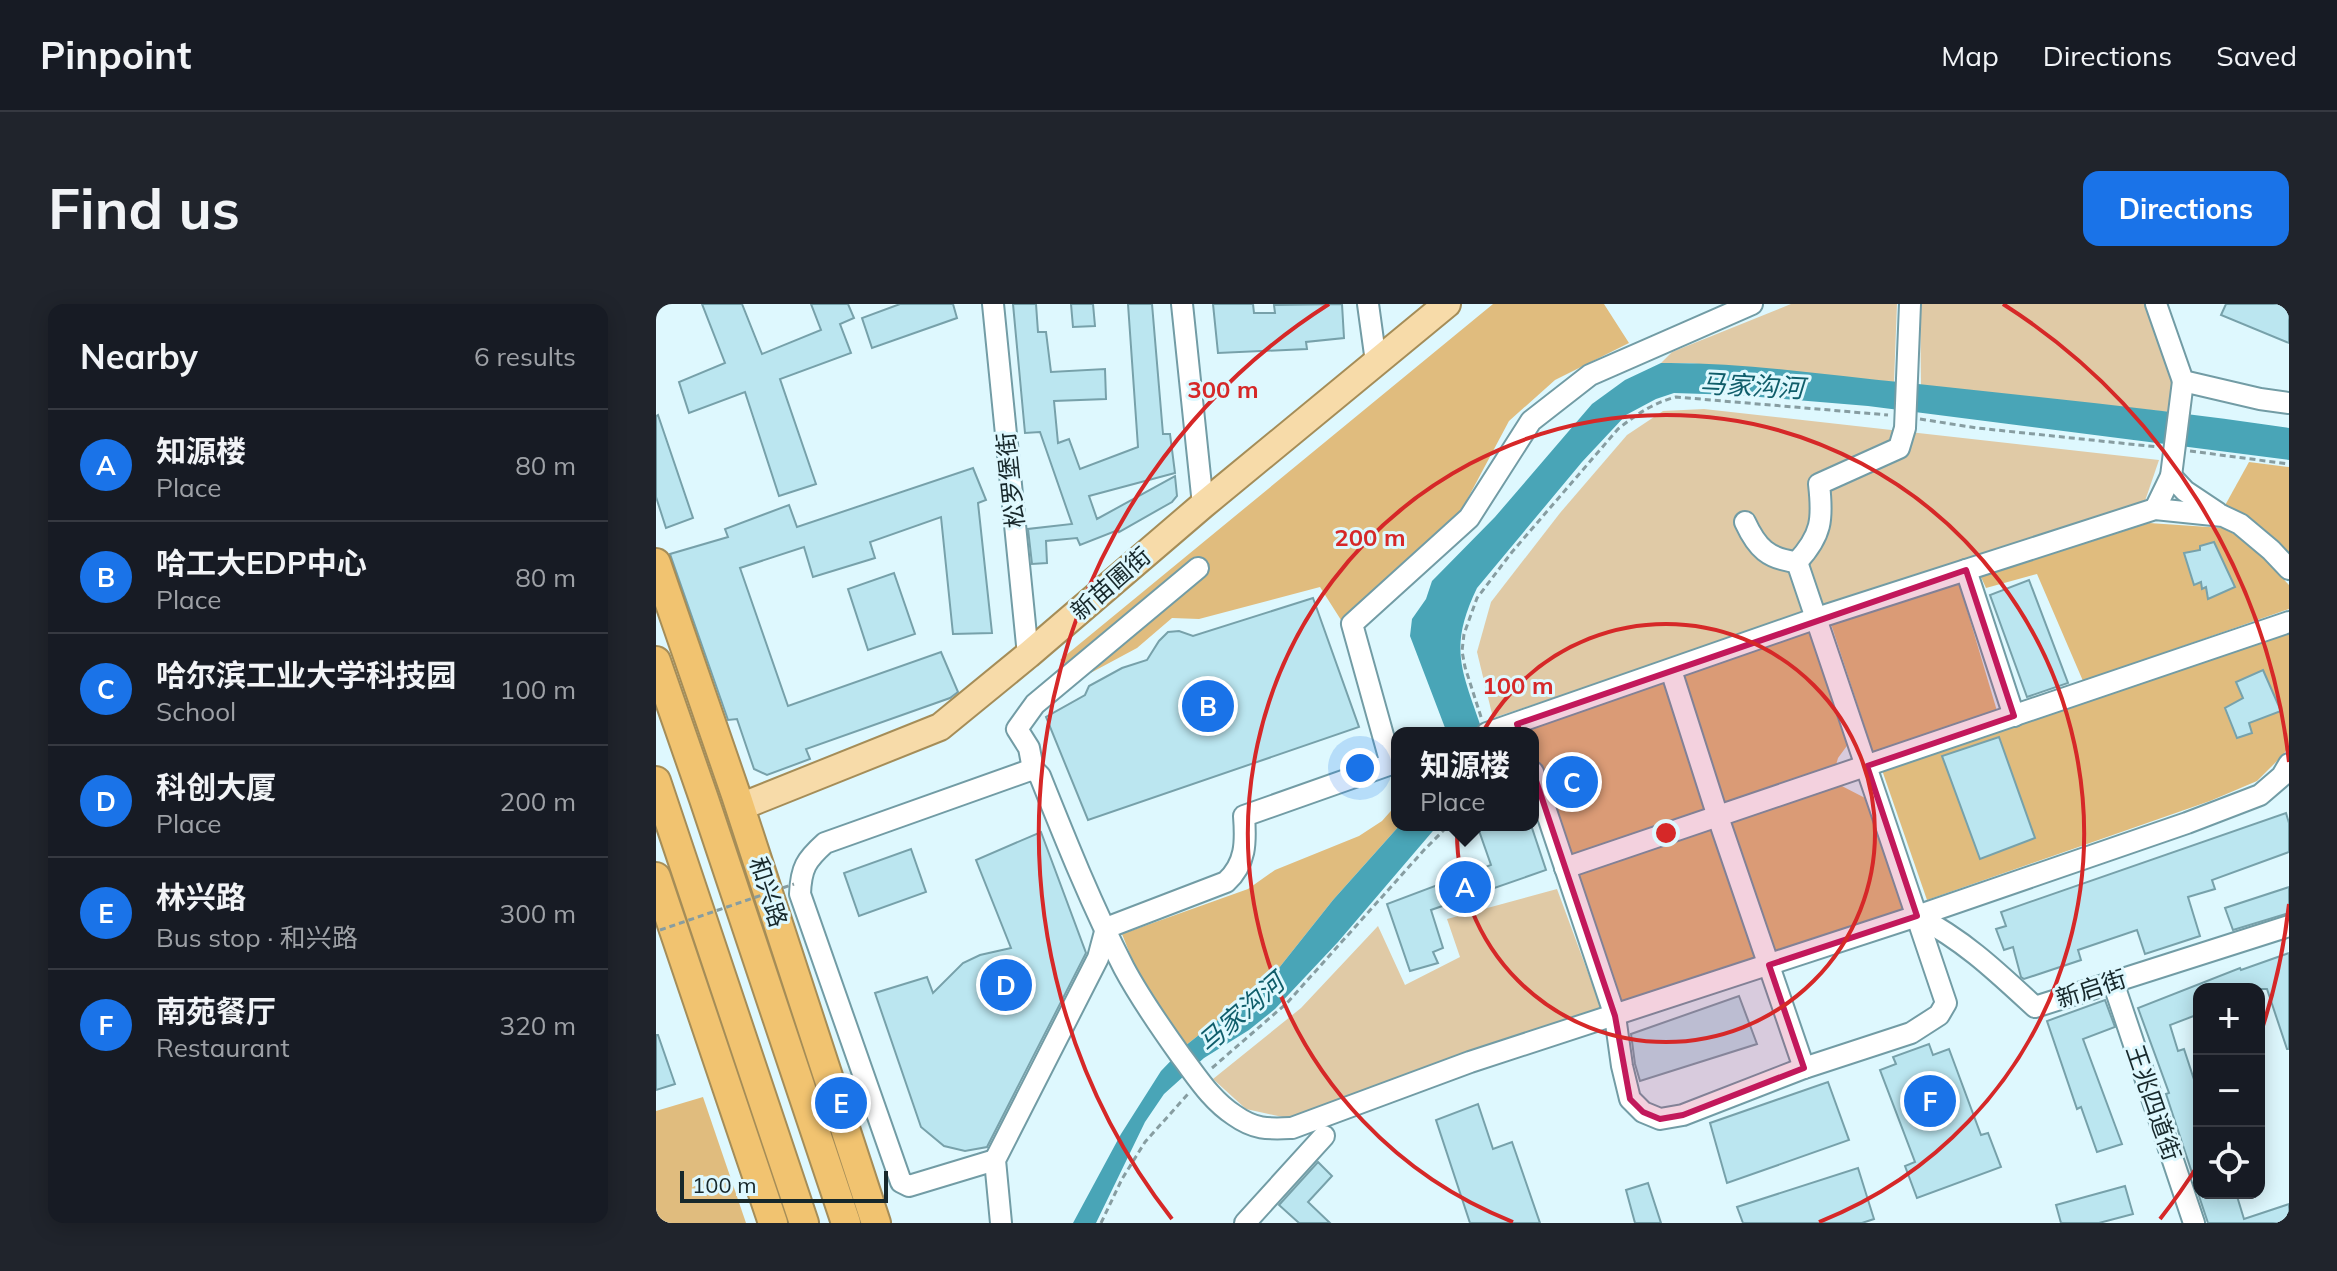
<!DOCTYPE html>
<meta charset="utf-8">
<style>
body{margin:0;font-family:Mulish,"Noto Sans SC",sans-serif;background:#20242c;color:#f1f3f6}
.controls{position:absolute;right:24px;bottom:24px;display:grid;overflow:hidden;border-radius:16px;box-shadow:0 4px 20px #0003}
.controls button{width:72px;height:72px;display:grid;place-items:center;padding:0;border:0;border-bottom:2px solid #363941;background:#171b24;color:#f1f3f6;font:40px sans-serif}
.scale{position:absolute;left:24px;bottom:20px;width:208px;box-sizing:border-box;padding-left:8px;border:4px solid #17282b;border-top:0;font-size:22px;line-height:28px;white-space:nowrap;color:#17282b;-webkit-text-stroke:6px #def8fe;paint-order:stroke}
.you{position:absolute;left:704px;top:464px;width:28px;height:28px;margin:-20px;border:6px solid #fff;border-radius:50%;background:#1a73e8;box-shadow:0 0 0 12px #1a73e833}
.badge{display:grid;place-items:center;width:52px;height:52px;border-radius:50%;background:#1a73e8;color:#fff;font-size:26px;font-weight:700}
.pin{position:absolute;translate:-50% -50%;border:4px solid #fff;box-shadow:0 2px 8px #0006}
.popup{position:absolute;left:735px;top:423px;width:148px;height:104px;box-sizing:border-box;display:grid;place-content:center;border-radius:16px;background:#171b24;filter:drop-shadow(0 2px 6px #0005);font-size:26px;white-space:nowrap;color:#9ea1a6}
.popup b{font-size:30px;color:#f1f3f6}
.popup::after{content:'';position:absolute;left:50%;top:100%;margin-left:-16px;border:16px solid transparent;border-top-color:#171b24}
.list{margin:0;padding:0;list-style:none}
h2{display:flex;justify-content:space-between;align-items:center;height:104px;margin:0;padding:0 32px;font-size:34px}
h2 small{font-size:26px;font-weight:400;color:#9ea1a6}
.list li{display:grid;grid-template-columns:52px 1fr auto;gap:24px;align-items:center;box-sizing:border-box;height:112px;padding:0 32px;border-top:2px solid #363941}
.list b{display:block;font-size:30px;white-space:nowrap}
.list p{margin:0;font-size:26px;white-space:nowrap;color:#9ea1a6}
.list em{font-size:26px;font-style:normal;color:#9ea1a6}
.icon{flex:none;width:44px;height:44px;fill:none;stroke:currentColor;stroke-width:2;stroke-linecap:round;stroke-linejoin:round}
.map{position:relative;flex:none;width:1633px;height:919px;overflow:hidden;border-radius:16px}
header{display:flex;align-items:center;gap:48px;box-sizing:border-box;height:112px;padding:0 40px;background:#171b24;border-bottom:2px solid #363941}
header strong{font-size:38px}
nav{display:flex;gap:44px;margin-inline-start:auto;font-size:28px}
.intro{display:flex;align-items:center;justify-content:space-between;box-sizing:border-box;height:192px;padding:0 48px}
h1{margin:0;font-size:56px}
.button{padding:20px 36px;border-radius:16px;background:#1a73e8;color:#fff;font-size:28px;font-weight:700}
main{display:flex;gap:48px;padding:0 48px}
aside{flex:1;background:#171b24;border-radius:16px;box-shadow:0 4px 20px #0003}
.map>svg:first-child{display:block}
</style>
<header>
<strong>Pinpoint</strong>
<nav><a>Map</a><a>Directions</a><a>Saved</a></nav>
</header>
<div class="intro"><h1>Find us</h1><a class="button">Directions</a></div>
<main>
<aside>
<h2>Nearby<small>6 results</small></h2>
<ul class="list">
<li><span class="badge">A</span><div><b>知源楼</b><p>Place</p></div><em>80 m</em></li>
<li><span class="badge">B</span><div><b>哈工大EDP中心</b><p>Place</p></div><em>80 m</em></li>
<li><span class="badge">C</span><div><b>哈尔滨工业大学科技园</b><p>School</p></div><em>100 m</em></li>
<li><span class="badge">D</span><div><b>科创大厦</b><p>Place</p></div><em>200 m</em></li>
<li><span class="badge">E</span><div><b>林兴路</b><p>Bus stop · 和兴路</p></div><em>300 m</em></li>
<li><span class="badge">F</span><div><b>南苑餐厅</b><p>Restaurant</p></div><em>320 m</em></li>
</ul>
</aside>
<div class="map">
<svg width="1633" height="919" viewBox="0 0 1633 919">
<rect width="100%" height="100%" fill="#def8fe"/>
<g fill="#e0caa6">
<path d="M1135,0h106l-3,78 -205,-19h-28l11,-11z"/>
<path d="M1264,0h226l26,75 -4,33 -247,-27z"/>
<path d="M1048,105l455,51 -14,41 -652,217 -16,-66 14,-50 69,-89 67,-78 36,-24z"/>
<path d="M901,585l44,119 -314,110 -41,-9 -33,-30 88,-71 77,-82 27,59 55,-28 -13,-38z"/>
</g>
<g fill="#e0bc7e">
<path d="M837,0h111l25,39 -74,37 -46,41 -49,92 -119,107 -21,-33 -121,32 -27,-1 -35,30 -54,29 -23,-17z"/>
<path d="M1593,158l40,5v95l-66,-53z"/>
<path d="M1493,219l74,5 27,15 39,42v24l-206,72 -46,-107 -51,14 -5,-11z"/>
<path d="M1303,279l38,128 -123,44 -43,-131z"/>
<path d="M1154,325l39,114 -11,15 -4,14 -113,38 -41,-133z"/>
<path d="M1633,328v112l-5,10 -27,27 -47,20 -283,99 -45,-130z"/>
<path d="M1011,373l45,136 -142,47 -37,-108v-19h-6l-2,-4z"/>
<path d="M1180,479l31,16 44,114 -140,44 -46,-135z"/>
<path d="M741,500v21h3l-67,75 -62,78 -86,68 -44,-64 -19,-48 126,-45 27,-19 84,-34 23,-15z"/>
<path d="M1059,519l44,137 -140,48 -45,-138z"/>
<path d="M47,793l43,126h-90v-112z"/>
</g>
<g fill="#49a5b7">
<path d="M1005,59c83,-1 165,12 248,20 127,14 254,26 380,45v32l-421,-54 -132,-11 -62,-2 -18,6 -30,16 -44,47 -105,126c-30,62 -14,84 6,145h-36l-37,-97 2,-17 14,-20 6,-18 63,-64 97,-113 33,-24z"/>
<path d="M744,521h38l-100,117 -63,67 -26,21 -45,28 -40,36 -19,28 -49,101h-23l48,-89 40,-63 24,-25 86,-68 62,-78z"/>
</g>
<g fill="#bbe6f0" stroke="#77a1aa" stroke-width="2">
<path d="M46,0h40l20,50 59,-24 -10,-26h37l6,14 -14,6 11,29 -71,26 36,105 -37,12 -34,-104 -56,21 -10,-31 46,-19z"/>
<path d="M244,0h53l4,14 -85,30 -10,-30z"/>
<path d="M357,0h23l2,28h8l5,40 54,-3 1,30 -52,2 4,42 11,-4 11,30 58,-22 -10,-143h24l11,130h7l5,39 -86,23 8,23 78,-43 2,20 -5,6 -53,30 -1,-2 -38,15 -3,-7 -31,3 1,22 -15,1 -4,-35 44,-5 -32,-92 -15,1z"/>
<path d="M415,0h22l2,22 -22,1z"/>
<path d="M557,0h40l1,9h21l-1,-8 68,-1 2,34 -38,4 1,7 -89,4z"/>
<path d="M1570,0h63v39l-68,-28z"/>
<path d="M2,111l35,103 -27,10 -10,-31v-81z"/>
<path d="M317,164l13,32 -8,3 14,130 -39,1 -12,-117 -71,25 5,16 -62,19 -9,-30 -64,21 48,138 153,-54 17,40 -8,6 -144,51 4,10 -43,16 -13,-6 -17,-50 -9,1 -58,-166 58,-17 -3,-8 64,-24 8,22z"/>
<path d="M1558,238l21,45 -27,12 -2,-12 -4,2 -1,-7 -7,3 -10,-32 16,-3v-4z"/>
<path d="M238,269l21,61 -47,16 -20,-61z"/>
<path d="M1373,276l39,103 -41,14 -37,-102z"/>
<path d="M657,294l46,129 -271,93 -42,-103 39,-22 4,-9 33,-18 25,-8 12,-19 9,-9 11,-1 14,5z"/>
<path d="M1607,366l18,41 -32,12 3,10 -15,5 -12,-30 18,-10 -7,-16z"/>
<path d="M1343,433l36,101 -55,21 -38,-103z"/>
<path d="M1630,509l3,10v29l-77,28 3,9 -27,8 12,39 -55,18 -8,-24 -59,20 3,10 -57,19 -3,-2 -8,-30 -9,3 -8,-21 10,-3 -5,-14z"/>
<path d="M821,521h54l15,45 -115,40 12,38 -10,4 5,11 -28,8 -23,-67 104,-39z"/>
<path d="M385,528l45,121 -99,194 -22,4 -21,-5 -23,-19 -46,-134 52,-16 6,16 30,-30 17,-8 31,-7 -35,-88z"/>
<path d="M255,545l15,43 -67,24 -15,-43z"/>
<path d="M1633,583v26l-56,17 -8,-22z"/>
<path d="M1633,649v96h-2l-20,-60h-68v25l-29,11 8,26 6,-2 15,46v93h-2l-31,-94 3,-1 -31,-85 102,-40 1,2z"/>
<path d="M1083,692l18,48 -117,37 -5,-17 -4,-30z"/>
<path d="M1449,696l10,27 -32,12 39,105 -25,8 -16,-45 -4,2 -30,-88z"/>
<path d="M0,731h2l17,49 -19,6z"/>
<path d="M1273,740l4,11 16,-6 32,86 7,-2 13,34 -84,31 -12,-32 10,-4 -35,-92 16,-6 -3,-7z"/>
<path d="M1172,778l21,58 -122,43 -17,-60z"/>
<path d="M822,800l15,45 19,-7 28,81h-70l-34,-103z"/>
<path d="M662,858l14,14 -24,26 22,21h-31l-20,-18z"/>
<path d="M1202,864l16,51 -12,4h-119l-6,-16z"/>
<path d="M992,879l13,40h-26l-9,-33z"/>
<path d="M1469,882l8,28 -34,9h-38l-5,-18z"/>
<path d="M1542,889h38l8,26 45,-15v19h-81z"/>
</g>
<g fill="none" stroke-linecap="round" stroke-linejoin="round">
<defs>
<g id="minor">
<path d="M337,0l35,351"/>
<path d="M526,0l21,201"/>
<path d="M712,0l8,58"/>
<path d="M1500,0l27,77 77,18 29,4"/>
<path d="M1515,172l14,15 33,22"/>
<path d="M1499,205l16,-33 12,-95"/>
<path d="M1089,218c12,26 23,37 52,40 25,-27 26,-43 22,-78l80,-36 6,-20 5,-124"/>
<path d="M1310,266l48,146"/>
<path d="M1015,366l47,147 86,251"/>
<path d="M831,429l330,-115 338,-109 68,7 17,8 31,26 18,19"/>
<path d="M735,460l-39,-140 117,-106 62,-97 59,-46 162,-71"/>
<path d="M377,465l-4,-21 -12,-19 18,-25 163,-136"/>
<path d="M877,468l82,244 7,50 8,33 13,13 17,7 23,-4 121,-47 107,-35 28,-18 7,-12 -149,-441"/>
<path d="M909,564l724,-246"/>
<path d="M1261,612c48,25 79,55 118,91l254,-81"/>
<path d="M1457,678l81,241"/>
<path d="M339,856l-86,26 -8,-4 -101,-288c1,-26 6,-34 25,-51l208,-74 7,7c26,65 52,130 84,192 16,30 37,60 57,88 16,21 30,44 53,59 21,15 34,14 58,13l178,-66 447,-146 270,-93 73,-28 22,-19 7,-12"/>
<path d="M345,919l-6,-63 103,-202 8,-30 120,-46c20,-18 20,-40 18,-66l153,-54"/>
<path d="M589,919l79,-87"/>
</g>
<path id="major" d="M84,503l200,-80 88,-72 175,-150 244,-201"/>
<g id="highway">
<path d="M0,259l80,232 140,428"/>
<path d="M0,357l48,138 142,424"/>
<path d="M0,477l148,442"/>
<path d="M0,573l117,346"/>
</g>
</defs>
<use href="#minor" stroke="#729ca5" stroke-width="24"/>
<use href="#major" stroke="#a58d58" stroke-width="30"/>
<use href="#highway" stroke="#a58d58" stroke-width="32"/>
<g stroke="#879da1" stroke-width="3" stroke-dasharray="6 4" stroke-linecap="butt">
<path d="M1264,115l57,9 181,19"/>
<path d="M1534,147l99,13"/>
<path d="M825,413l-16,-50 -3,-16 2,-17 13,-36 35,-46 106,-123c19,-15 35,-26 58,-32l212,18"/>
<path d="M556,764l75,-65 137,-153 25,-25"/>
<path d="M445,919l21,-44 23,-37 43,-48"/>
</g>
<use href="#minor" stroke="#fff" stroke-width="20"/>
<use href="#major" stroke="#f7dba9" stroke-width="26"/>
<use href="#highway" stroke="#f1c370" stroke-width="28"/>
<path stroke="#879da1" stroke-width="3" stroke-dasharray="6 4" stroke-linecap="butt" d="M4,626l134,-46"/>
</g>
<path fill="#c2185b" fill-opacity="0.2" stroke="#c2185b" stroke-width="6" stroke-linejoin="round" d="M1310,266l48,146 -147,50 50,150 -148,49 35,103 -121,47 -23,4 -17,-7 -13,-13 -15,-83 -98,-292z"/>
<g fill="none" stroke="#d62828" stroke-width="4">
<circle cx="1010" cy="529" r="209"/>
<path d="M857 918A418 418 0 1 1 1163 918"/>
<path d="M1633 600A627 627 0 0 1 1605 728M1542 861A627 627 0 0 1 1504 915M516 915A627 627 0 0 1 673 0M1347 0A627 627 0 0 1 1633 458"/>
</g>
<g text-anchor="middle" stroke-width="6" stroke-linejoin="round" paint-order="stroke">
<g font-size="24" fill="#17282b" stroke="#def8fe">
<text transform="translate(355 176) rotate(-96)" y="8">松罗堡街</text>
<text transform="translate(455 280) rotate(-41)" y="8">新苗圃街</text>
<text transform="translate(112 588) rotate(72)" y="8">和兴路</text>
<text transform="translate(1435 685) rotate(-18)" y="8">新启街</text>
<text transform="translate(1497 799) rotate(71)" y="8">王兆四道街</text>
</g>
<g font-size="26" font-style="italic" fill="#0f5d6a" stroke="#def8fe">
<text transform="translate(1096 82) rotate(3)" y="9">马家沟河</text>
<text transform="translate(585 709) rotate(-41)" y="9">马家沟河</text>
</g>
</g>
<circle cx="1010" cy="529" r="12" fill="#d62828" stroke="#def8fe" stroke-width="4"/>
<g font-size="24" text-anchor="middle" font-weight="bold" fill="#d62828" stroke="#def8fe" stroke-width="6" stroke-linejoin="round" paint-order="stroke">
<text x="567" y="94">300 m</text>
<text x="714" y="242">200 m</text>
<text x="862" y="390">100 m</text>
</g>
</svg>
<div class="controls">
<button>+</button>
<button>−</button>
<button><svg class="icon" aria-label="locate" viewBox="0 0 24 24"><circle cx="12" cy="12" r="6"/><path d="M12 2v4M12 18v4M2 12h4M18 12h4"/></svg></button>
</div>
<div class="scale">100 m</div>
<div class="you"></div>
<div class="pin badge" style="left:809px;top:583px">A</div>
<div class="popup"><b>知源楼</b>Place</div>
<div class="pin badge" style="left:552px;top:402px">B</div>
<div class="pin badge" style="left:916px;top:478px">C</div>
<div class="pin badge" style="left:350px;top:681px">D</div>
<div class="pin badge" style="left:185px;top:799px">E</div>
<div class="pin badge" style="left:1274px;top:797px">F</div>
</div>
</main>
